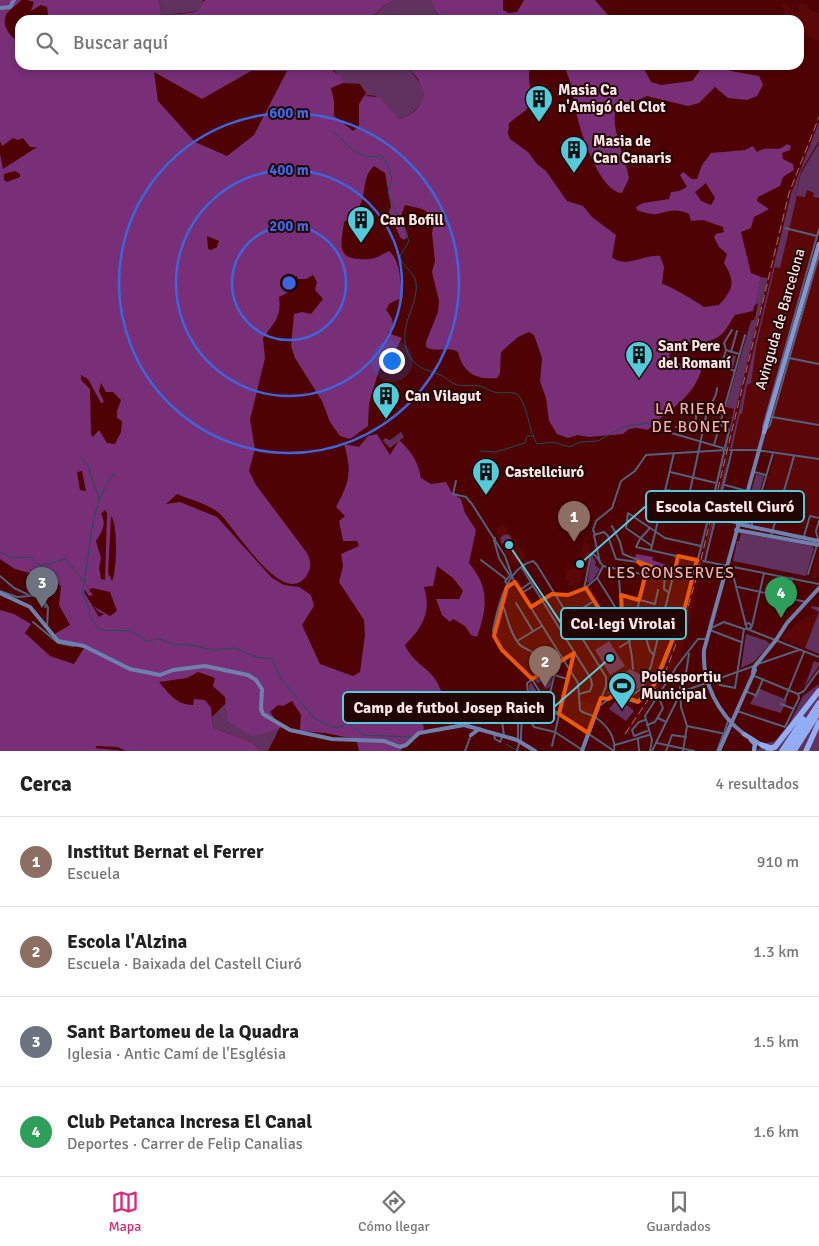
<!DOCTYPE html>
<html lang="es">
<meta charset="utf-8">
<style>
body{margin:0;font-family:Signika,sans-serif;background:#f2f2f2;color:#222}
.you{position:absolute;left:391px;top:360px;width:18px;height:18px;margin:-12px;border:4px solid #fff;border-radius:50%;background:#1a73e8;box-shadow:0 0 0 8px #1a73e833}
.badge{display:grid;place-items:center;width:32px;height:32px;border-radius:50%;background:#db2777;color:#fff;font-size:16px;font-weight:700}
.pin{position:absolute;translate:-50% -41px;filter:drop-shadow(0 1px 2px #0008)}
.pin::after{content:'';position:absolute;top:26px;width:18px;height:15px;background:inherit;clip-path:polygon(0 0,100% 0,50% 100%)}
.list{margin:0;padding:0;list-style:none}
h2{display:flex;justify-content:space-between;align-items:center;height:65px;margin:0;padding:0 20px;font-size:21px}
h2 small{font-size:16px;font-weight:400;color:#767676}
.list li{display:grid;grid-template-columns:32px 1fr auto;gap:15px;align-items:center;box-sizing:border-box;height:90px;padding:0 20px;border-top:1px solid #e0e0e0}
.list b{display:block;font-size:19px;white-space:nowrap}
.list p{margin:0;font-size:16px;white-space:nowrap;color:#767676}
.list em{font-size:16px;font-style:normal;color:#767676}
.icon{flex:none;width:28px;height:28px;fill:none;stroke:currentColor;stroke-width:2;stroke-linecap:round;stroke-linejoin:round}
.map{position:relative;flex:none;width:819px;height:751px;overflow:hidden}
.search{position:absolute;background:#fff;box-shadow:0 2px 8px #0003;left:15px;right:15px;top:15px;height:55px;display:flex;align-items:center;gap:12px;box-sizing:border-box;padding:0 18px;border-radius:15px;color:#767676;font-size:19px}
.sheet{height:425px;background:#fff}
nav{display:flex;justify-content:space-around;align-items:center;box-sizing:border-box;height:70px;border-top:1px solid #e0e0e0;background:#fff;font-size:14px;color:#767676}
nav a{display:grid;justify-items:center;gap:2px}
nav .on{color:#db2777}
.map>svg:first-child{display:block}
</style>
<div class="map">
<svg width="819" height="751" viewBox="0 0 819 751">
<rect width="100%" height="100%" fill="#4e0203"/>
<g fill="#5c0707">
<path d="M785,3l10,9 4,-1v-8l8,1 3,6 9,3v27l-10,-2 -10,-7v-11h-14l-4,-3 4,-5 -4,-7z"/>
<path d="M819,115v7l-28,72 -109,458 -22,40 -34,43 -3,-2 33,-45 30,-78 102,-417z"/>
<path d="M807,190l7,3 -1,4 6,1v318l-41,-9 -7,23 -15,-3 -2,-2 22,-74 -13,-3 -31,1 43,-182 4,1 18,-72z"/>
<path d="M504,525l22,32 -14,9 -17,-36z"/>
<path d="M584,542l7,3 -6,28h-3l-2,10 -5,-1 -1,4 -6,-1 1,-4 -4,-1 2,-11 5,1 4,-11 3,1z"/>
<path d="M819,549v28h-7l3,-18z"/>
<path d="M639,611l22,5 -5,25 -6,1z"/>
<path d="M819,612l-14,36 -24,-10 18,-17z"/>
<path d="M545,673l7,4 -4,19 -3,1 -10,-18z"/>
<path d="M581,701l13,4 -3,9 -9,-4z"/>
</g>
<g fill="#613260">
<path d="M159,0h43l2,1c-6,15 -15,10 -29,13 -5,1 -7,3 -13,2z"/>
<path d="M395,0h35l7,12v7l-73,1h7l12,-14z"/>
<path d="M326,65h20l6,3 6,-3h48l18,23c2,15 -12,28 -26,31 -11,-10 -15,-28 -34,-23l2,-3 -6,-9 -17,-1 -8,-12z"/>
<path d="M819,122v19l-18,30 -13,56 13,-54 18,-30v55l-6,-1 1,-4 -7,-3 -2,7 -8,-1 -17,72 -5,-1 -19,80 -5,36 -4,2 -5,29h-2l-8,35 -2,-1 61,-254z"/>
<path d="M761,277l7,1 -74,302 40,-171 -8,-2 22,-76 3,-10 4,-2 3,-16 -5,4z"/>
<path d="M727,354l9,2 -3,12 -9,-3z"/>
<path d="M401,432l3,5 -14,11 -7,-7 2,-3 5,2z"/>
<path d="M728,457l-5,29 -20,73z"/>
<path d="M756,474l8,2 -14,50 -8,-2z"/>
<path d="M741,533l71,13 2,2 -8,28 -73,-15 4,-20h2z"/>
<circle cx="506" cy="540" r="5.5"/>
<path d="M592,555l4,7 -1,3 5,4 -8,12 -5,2z"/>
<path d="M812,606l7,1v47l-14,-6 14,-36 -8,-4z"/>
<path d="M746,634l21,7 3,3 -16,18 -13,6z"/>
<path d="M609,641l16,25 -15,9 -15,-25z"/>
<path d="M814,661l5,2v3l-15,22z"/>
<path d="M630,669l15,8 -4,10 -13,8 -5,-3 -10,-1 -6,4 5,-13z"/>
<path d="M545,673l7,4 -2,10 -4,2 -5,-7 -4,1 -2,-3z"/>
<path d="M531,682l6,10 -4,2 6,11 -5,1 -1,-6h-3l-1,-15z"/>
<path d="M819,684v67h-63l10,-8 9,-2 14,-17 14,-28z"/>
<path d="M758,688l29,12 -6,13 -31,-9z"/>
<path d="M618,698l16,13 -8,10 -17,-12z"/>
<path d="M226,703l1,18 52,8 -11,22h-8c-9,-15 -33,-15 -47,-24l-1,-10z"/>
</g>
<g fill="#782f78" fill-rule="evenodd">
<path d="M0,0h21c-4,6 -12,9 -15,15 -5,12 5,22 14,28v22h306l17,14v4l-12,5 3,13v15l19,15 6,-5v-22l5,-8 16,1 18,22c15,-3 25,-14 26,-28l-6,-12 -12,-14h125c-4,8 -2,24 3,32l-8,13 -17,13 -1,11 2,5 18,13 9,12 9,7 21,30 16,5 9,11 24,18 -4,22c14,12 32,-3 48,-1l4,11 -2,17c7,1 35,18 42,23l15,-2c14,-16 17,-22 5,-42l3,-9 -8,-7 -5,-10 2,-3 8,-2 -1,-5 -20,-7 -12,1 -2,-7c-13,-6 -19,-3 -32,0 -6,1 -14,-2 -20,-4l-1,-3 7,-4 26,-4 2,-7 8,-1 8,-4 -7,-12 3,-3 9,7h5l5,-14 9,-12 34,-3 8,-4 4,6c11,-8 20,2 30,-8l4,2 -1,4 -8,3 1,6 10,5 1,6 -11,7 -3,9 -22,11 -1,4 12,8 -15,8 -3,11 -10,4 10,41 10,4 -8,34 -18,4c-6,8 -8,16 -17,22 -15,9 -36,4 -49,18l2,5 10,4 18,-1 3,5c-10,33 -32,39 -54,62l-11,-2 -8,1 -6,5 -34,3 -11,-2 -10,3 -11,-4 -8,-13 -3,-23 -6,-17 2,-23 -8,-23 -5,-3 -11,5 -17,15 -1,21 -3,5c-21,2 -34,-5 -39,-26 -11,-6 -22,1 -32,-5v-5l12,-30 1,-11 -7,-29 3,-11 -3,-28 2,-12 -2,-6 -10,-6 -17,-4 -4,11 7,20 -4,4 -4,-3 -11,-25 2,-5 -6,-34 -11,-7c-17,15 -1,39 -30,56 -2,18 -9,36 15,37 16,1 16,-1 30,-8 13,12 10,30 14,46l-14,7 -3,6c6,7 11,15 2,23l14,5 -8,15 -15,17 -10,33 -1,23 -18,13 -10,-3 -10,-14 -8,-21 -27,-43 -4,-12 3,-32 8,-2 9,2 12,-15 -8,-9 2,-8 -4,-7 -7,4h-8l-2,-4 -1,14 -16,8c3,20 -5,26 -16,41l2,20 -15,62 5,29 -6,22 7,14 51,68c4,8 5,14 0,22 -23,36 -72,-48 -88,-62 -11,-9 -28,-13 -42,-19l-11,10 14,-2 37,15 55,61 12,7 15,2 12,8 3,11 -12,19 18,39 33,12 7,-4 5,-37 -1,-15 -25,-38 4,-16 -2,-12 18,-8 -2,-5h-14l-4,-20 6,-5 -9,-9c14,-26 16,-35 8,-63l15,3 9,-11 9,-2 13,21 9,-15c12,11 19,21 22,38l10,6 15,-2 6,11 9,6 4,14 11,17 -7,33c21,25 18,45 8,74l-6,-2 -6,-9 -12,-7 -3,3 -8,-7 -6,-16h23l4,-8 -10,-13 -16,-12 -4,20 -9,1c8,25 -2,41 -19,58 9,21 29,23 36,46l-4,12 -10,1 -5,13 2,12 -22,16 -1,6h-42l-3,-13c-12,0 -21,-4 -32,-5 -9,-1 -15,-1 -24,-3l1,-15 -9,-14 -9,5 -5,-1 -8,7 11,15 -2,2 -27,7 -25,-15 -2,-24 -12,-11 2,-8 -17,-6 -11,6 -28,4c10,11 17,23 34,23l1,-6 11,1 6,8 2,19c14,9 38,9 47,24h-260v-141l14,4 17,10 -6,9 25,23 24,8 12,-19 -25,-4 -8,-6 17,-10 -11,-20 2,-18 -11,-15 -6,-2 -7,5 -22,-6 -15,-10v-405l3,15 34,-22h-7l-7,-9 -5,2 -5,-2 -11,8 -2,-5zM251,71h36l-33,64 -27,21 -32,-14 -37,-41 -4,-29 48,27zM15,171l5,3v3l-13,5 -3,-2v-6zM706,183l9,15 -4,7 -10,-4 -6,-9zM207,236l12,5 -2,6 -6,3 -3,-1zM81,375l7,4 13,24 3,-1 -5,-11 2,-8 5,9h7l8,8 -4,11v7l5,3 -1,11 -6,12 -8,-1 -8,-13 -6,7 -2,-3 -1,-45 -9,-9zM82,471l4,20 -6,-1 -3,-18zM105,510l2,3 -2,67 -4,-1 -2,-11 2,-10 -5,-17c6,-9 11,-17 5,-27zM111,516c7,8 6,55 1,65l-4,-8zM92,588l18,4 7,19 -7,5 -17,-10 6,6 5,2 -5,3 -15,-25 1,-2 4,6 4,-1 -4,-5zM97,746l21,1 7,4 -30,-3z"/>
<path d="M27,0h132l3,16c6,1 11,-2 17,-2 16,-2 17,1 26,-14h190l-12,6 -13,14h-321l-2,-13 -6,-2 -10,6 3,-9z"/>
<path d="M430,0h73v10l6,3 8,-1 7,-12h71l17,20h-176l2,-5z"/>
<path d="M563,65h79l9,17 10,3 31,-4 7,-9 1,-7h23l8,6 28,5 4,9 -6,11 -10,4 -19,-2 -13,-11 -16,16 -11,3 -41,-10 -30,13c-9,12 10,53 12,69l-7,15c-21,-1 -39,-54 -44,-73 -5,-19 -5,-38 -15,-55z"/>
<path d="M636,554l17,3 -1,3 17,6v3l-4,1 -30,-11z"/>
</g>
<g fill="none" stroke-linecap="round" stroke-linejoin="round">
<g stroke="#1c5058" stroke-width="1">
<path d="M334,132c14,14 26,30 47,23l7,11 4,13 -4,13 3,9 18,40 -9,15c2,11 14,15 16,26 3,20 -14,39 -11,60 3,22 15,26 33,32 7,2 12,9 19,11 8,2 16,-1 23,1 5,1 9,5 14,6 8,2 15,-1 23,2 11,11 11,35 20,50l16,-2 17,5 10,-5 18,-1 25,-14 10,-2 14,-2 19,9"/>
<path d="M480,451l16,1 29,-9 2,-7h5"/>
<path d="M81,457l7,9 11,33"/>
<path d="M115,473c-27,29 -24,83 -33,120l7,14 1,10 10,13 31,1 15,10 13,-2 17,6 10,-1 28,6 21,-2 21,9 16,2 9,20 33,39 18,9h8l8,-4 16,12 47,2"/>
<path d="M0,552l12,6 19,-1c9,15 19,5 35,2l19,24"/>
<path d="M506,744l10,6"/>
</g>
<g stroke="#54607c" stroke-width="2">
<path d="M785,228l32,8"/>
<path d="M732,330l-8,13 2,7 -5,16 14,5"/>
<path d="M726,350l13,4"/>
<path d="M731,352l6,-21"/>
<path d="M789,358l30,6"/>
<path d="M772,417l47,8"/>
<path d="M676,427l28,1"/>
<path d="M688,427l7,-5 3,-15 10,-5 3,1"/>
<path d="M763,427l56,-198"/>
<path d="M766,430l4,-5 49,-170"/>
<path d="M668,432l55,16"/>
<path d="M714,445l31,-110"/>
<path d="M730,450h26l63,9"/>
<path d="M670,472l46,11"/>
<path d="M754,472l12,3"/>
<path d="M456,481l-3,13 13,3 6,7 33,52 8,23 65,104 2,27c4,4 10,4 15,7 12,8 21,20 19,34"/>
<path d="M725,485l22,6"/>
<path d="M667,490l41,9"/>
<path d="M662,506l46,11"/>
<path d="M685,512c8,-32 14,-64 21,-96 2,-10 11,-17 11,-28"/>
<path d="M717,518l21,6"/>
<path d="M612,526l8,16 3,12 42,17 -1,18 5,4"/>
<path d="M751,527l22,-74"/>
<path d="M650,528l-10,11 -4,8 63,14"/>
<path d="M595,534l-2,-4 3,-9 16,-13 9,-27 14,-10 11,-16 80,-5"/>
<path d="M771,536l23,-80"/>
<path d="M804,536l6,-20 9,2"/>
<path d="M495,538l-1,2 5,18 11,18 -5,5 3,4"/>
<path d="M818,539l-2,-8 3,-10"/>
<path d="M652,546l-26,-18 2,-15 37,25 36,8"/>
<path d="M651,550l23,-97"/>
<path d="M481,560l25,19"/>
<path d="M703,561l116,23"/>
<path d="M705,561l27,-111"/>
<path d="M638,562l9,8 -10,40 13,41 4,4"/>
<path d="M600,563l-6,-28 10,-3 4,4 8,23 22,3"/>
<path d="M731,567l16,62"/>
<path d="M522,568l69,111 1,6 -2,6 -11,3"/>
<path d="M808,574l9,-29"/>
<path d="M0,576l14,12 15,7"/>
<path d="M597,578c21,32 34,52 36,91"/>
<path d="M738,587l68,15"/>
<path d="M586,588l22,34"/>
<path d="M584,589l7,-35 4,1 8,11 43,9"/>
<path d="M520,590l11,-8"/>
<path d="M0,591l17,6 25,-2 6,13 -1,19"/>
<path d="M522,593l11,-7"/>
<path d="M621,595l34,9 3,-14"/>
<path d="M788,598l4,-20"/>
<path d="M45,600v7"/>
<path d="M516,603l17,28"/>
<path d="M531,607l21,-13 16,1 16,-6 13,-11 6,-12"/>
<path d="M500,608h4c4,12 6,25 15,36 4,5 12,5 16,11 13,15 11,19 33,24"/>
<path d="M578,611l16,-10"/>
<path d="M589,620l12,-8"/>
<path d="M33,622l25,21 16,3"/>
<path d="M745,624l4,-1 2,2v3l-4,1"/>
<path d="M752,626l12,-53"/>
<path d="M711,628l13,-6 20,7"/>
<path d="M599,629l23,-16 -4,-44"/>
<path d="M747,629l72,28"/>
<path d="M710,630l31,12"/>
<path d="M614,636l11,-8"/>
<path d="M517,641l25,-15"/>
<path d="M620,647l10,-6"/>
<path d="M563,660l-36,23 4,39 3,5 21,5 29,19"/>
<path d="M758,664l41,-14"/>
<path d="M752,675l46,19"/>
<path d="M717,678l3,7 15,3 9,-59h3"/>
<path d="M532,679c-13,-17 -36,-26 -39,-49 5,-23 13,-62 40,-69l4,4 69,112v9l-8,21"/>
<path d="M532,679l17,28 65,44"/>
<path d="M745,691l10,4"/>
<path d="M681,692l73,-26"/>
<path d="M798,694l6,-3 15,-21"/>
<path d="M756,696l7,-17"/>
<path d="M659,697c13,-12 26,-3 40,2"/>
<path d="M627,699l15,-11 9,-22 27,-110"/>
<path d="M785,699l19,-47"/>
<path d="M781,704l13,5"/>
<path d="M598,707l18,-13c8,2 17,12 25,7 34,-21 77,-225 88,-271l-3,-3 -21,-7"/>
<path d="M546,711l8,-35"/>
<path d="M737,711l48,16 14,-29 -1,-4"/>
<path d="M530,713l16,-2 11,3"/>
<path d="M427,715c24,-4 50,10 75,6"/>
<path d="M658,718l8,4"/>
<path d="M645,720l-6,2 -7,8 2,6 13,-5"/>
<path d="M647,725l8,-3 8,-14 -4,-10"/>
<path d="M687,726l39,8"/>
<path d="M724,733l4,-12"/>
<path d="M494,734l1,5 5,3 3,-7"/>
<path d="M504,736l-4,-30 3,-11c26,9 17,25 18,47"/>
<path d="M518,739v-35"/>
<path d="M638,739l1,12"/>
<path d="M657,743l37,8"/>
<path d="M615,745l34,-10"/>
<path d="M552,746l17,-76"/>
<path d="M465,751l6,-16"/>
<path d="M517,751l3,-10"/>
<path d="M650,751l2,-11 -7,-24 32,-50 21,-27h8"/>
<path d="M652,751l28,-57"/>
<path d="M666,751l6,-16 14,2"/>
<path d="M683,751l4,-25 -6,-19 -1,-20 6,-14 3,-19"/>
<path d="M717,751l6,-16"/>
</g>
<g stroke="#6e80ad" stroke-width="4">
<path d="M0,8l10,-1 4,-7"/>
<path d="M738,524l81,17"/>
<path d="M736,530l83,15"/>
<path d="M0,593l30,14 28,34 26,5 46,23 30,6 13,-5 32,-4 43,9 8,5 6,9 -1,20 2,5 27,16 42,9 52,2 16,6 6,-2 13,-12 45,-8 53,15 18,11"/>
<path d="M753,672l2,-6 21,-26 11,-17 32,-35"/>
<path d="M744,734c-26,-20 -42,-51 -40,-84l60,-218"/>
<path d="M471,735l8,-6"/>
<path d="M582,751l16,-44"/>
<path d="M719,751l36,-81"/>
</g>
<g stroke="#8298d3" stroke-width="4.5">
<path d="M764,432l55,-188"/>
<path d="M744,734l27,17"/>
<path d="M751,740l4,4 -1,7"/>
</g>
<g stroke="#93aef5" stroke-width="5.5">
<path d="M762,745l9,3 4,-1 44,-56"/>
<path d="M782,751l21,-32"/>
<path d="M788,751l31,-48"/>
<path d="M794,751l25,-39"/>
<path d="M806,751l13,-29"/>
</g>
<path stroke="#a1706f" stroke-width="1" stroke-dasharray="8 4" stroke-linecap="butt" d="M625,734l39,-58 18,-48 16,-56 91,-379 30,-76"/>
</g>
<path fill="#e8590c" fill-opacity="0.2" stroke="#e8590c" stroke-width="4" stroke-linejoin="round" d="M678,556l19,4 -13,51 -30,74 -16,17 -21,-9 -9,6 -7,-1 -13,35 -29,-19 15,-61 -42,26 -30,-29 -8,-14 13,-49 8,-5 16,25 21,-13 16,1 18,-7 22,35 14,-9 -1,-19 18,5 8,-31 -9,-7 36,13z"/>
<g fill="none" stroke="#3e65da" stroke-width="2.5">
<circle cx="289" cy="283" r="57"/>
<circle cx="289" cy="283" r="113"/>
<circle cx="289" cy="283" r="170"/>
</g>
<defs>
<symbol id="building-pin" viewBox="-11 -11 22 30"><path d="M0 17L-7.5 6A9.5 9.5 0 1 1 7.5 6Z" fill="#53cbdb" stroke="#220403"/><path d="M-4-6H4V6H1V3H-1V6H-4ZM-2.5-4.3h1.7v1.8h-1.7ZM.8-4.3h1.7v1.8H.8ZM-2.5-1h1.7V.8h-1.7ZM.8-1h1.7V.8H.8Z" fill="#111"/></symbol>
<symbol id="stadium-pin" viewBox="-11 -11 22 30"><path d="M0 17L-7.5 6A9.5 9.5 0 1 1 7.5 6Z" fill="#53cbdb" stroke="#220403"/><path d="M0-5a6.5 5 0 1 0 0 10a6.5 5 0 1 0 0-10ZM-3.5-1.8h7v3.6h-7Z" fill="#111"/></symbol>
</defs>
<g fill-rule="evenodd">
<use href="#building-pin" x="523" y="83" width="32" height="43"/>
<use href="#building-pin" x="558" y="134" width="32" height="43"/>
<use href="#building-pin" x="345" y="204" width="32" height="43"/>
<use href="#building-pin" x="623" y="339" width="32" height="43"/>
<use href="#building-pin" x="370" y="380" width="32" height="43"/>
<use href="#building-pin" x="470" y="456" width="32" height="43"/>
<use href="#stadium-pin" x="606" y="670" width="32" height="43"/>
</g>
<g text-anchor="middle" stroke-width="4" stroke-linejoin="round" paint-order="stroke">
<g font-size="15" font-weight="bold" fill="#fbe7e5" stroke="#220403" text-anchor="start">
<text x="558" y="95">Masia Ca<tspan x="558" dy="17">n'Amigó del Clot</tspan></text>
<text x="593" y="146">Masia de<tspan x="593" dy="17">Can Canaris</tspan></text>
<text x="380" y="225">Can Bofill</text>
<text x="658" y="351">Sant Pere<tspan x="658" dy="17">del Romaní</tspan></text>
<text x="405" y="401">Can Vilagut</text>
<text x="505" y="477">Castellciuró</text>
<text x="641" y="682">Poliesportiu<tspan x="641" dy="17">Municipal</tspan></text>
</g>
<g font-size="15" fill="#fbe7e5" stroke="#220403">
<text transform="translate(780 319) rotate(-74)" y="5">Avinguda de Barcelona</text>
</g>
<g font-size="16" letter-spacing="1" fill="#f5ada4" stroke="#220403">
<text x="691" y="414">LA RIERA<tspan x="691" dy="18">DE BONET</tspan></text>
<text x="671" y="578">LES CONSERVES</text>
</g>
</g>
<circle cx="289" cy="283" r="8" fill="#3e65da" stroke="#220403" stroke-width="2.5"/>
<g font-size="15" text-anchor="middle" font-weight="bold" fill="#3e65da" stroke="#220403" stroke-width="4" stroke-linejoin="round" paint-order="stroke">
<text x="289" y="118">600 m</text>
<text x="289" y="175">400 m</text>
<text x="289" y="231">200 m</text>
</g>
<path fill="none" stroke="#53cbdb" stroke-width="2" d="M580 564L646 506M509 545L561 623M610 658L554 707"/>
<g fill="#53cbdb" stroke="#220403" stroke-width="2">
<circle cx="580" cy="564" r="5"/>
<circle cx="509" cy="545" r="5"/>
<circle cx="610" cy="658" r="5"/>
</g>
<g fill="#220403" stroke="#53cbdb" stroke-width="2">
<rect x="646" y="491" width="158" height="31" rx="5"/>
<rect x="561" y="608" width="125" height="31" rx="5"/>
<rect x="343" y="692" width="211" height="31" rx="5"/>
</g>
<g font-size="16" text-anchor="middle" font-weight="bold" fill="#fbe7e5">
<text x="725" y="512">Escola Castell Ciuró</text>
<text x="623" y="629">Col·legi Virolai</text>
<text x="449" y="713">Camp de futbol Josep Raich</text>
</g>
</svg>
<div class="you"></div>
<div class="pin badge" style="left:574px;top:542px;background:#8d6e63">1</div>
<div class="pin badge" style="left:545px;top:687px;background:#8d6e63">2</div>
<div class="pin badge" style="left:42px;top:608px;background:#6b7280">3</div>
<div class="pin badge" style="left:781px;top:618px;background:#2e9e5b">4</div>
<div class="search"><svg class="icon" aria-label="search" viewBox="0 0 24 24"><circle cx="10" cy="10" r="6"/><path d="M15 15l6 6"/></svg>Buscar aquí</div>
</div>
<section class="sheet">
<h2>Cerca<small>4 resultados</small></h2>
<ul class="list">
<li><span class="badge" style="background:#8d6e63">1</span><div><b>Institut Bernat el Ferrer</b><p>Escuela</p></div><em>910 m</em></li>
<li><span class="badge" style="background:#8d6e63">2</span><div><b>Escola l'Alzina</b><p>Escuela · Baixada del Castell Ciuró</p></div><em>1.3 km</em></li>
<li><span class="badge" style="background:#6b7280">3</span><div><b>Sant Bartomeu de la Quadra</b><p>Iglesia · Antic Camí de l'Església</p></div><em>1.5 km</em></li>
<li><span class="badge" style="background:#2e9e5b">4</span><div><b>Club Petanca Incresa El Canal</b><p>Deportes · Carrer de Felip Canalias</p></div><em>1.6 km</em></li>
</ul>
</section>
<nav>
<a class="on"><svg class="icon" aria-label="map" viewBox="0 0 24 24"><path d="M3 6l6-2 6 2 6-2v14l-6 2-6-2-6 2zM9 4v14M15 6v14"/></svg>Mapa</a>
<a><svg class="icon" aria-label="directions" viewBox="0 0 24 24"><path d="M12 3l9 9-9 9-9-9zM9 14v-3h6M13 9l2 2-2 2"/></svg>Cómo llegar</a>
<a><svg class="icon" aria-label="saved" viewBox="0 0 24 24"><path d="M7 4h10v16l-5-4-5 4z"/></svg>Guardados</a>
</nav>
